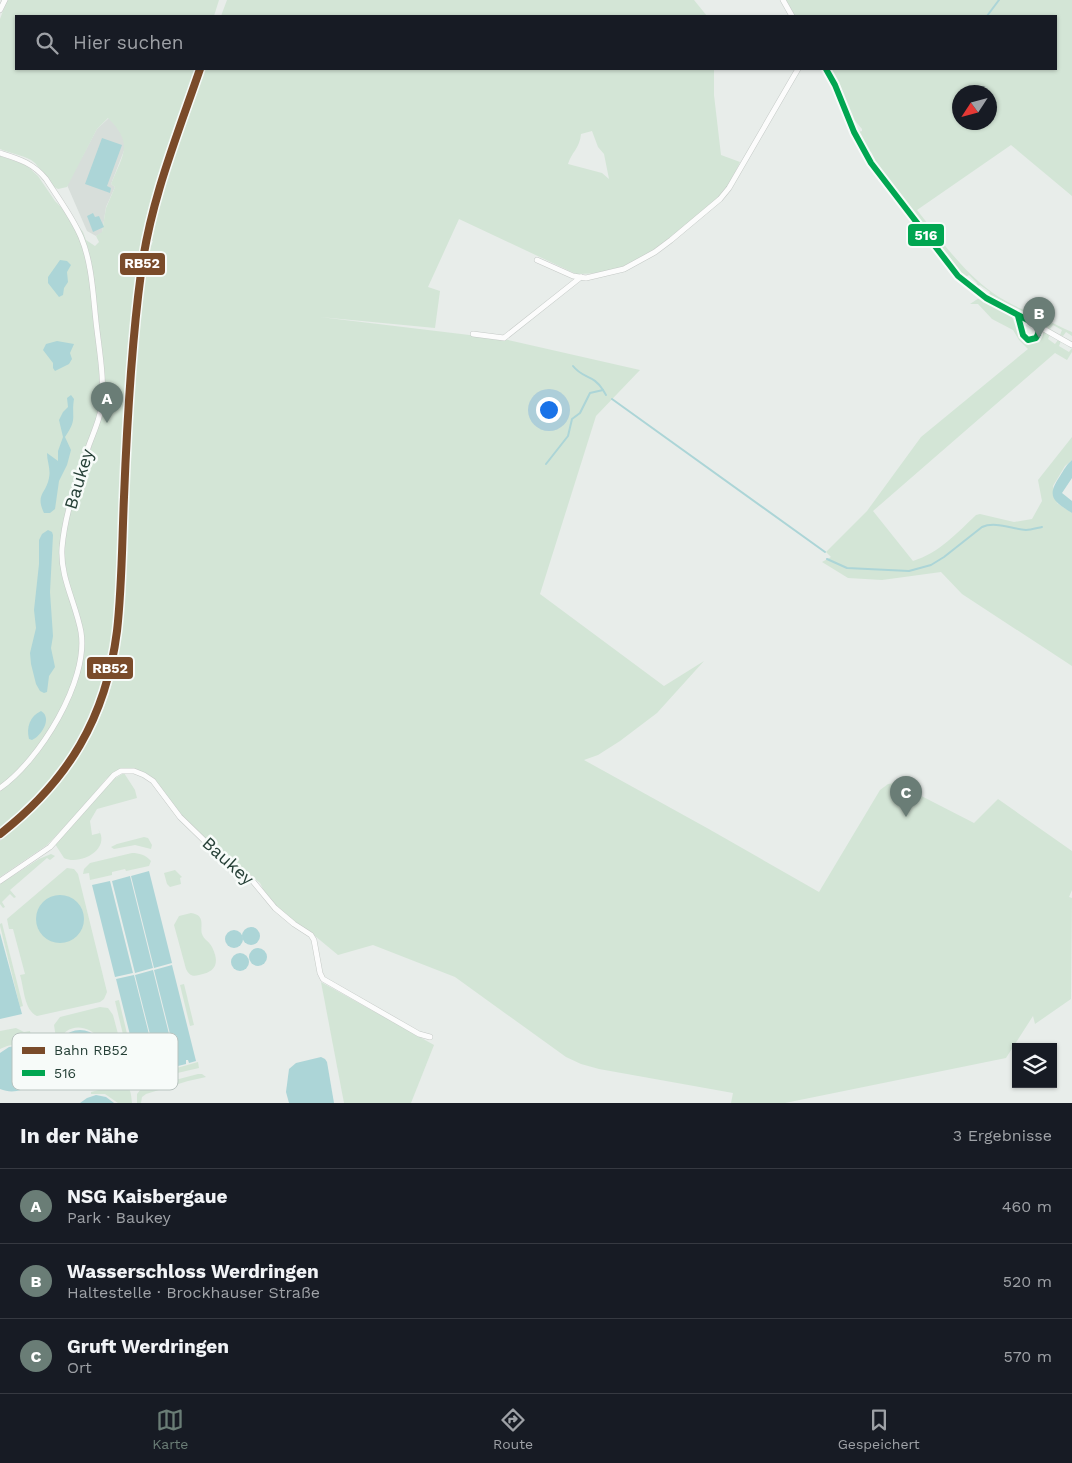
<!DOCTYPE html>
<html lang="de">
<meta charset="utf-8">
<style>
body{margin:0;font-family:"Work Sans",sans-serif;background:#20242c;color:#f1f3f6}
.controls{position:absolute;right:15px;bottom:15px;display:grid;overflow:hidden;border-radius:0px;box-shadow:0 1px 4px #0004}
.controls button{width:45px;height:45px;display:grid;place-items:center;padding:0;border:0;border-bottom:1px solid #363941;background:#171b24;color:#f1f3f6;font:25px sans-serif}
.compass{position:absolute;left:952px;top:85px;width:45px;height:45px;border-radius:50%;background:#171b24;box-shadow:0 1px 4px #0004;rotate:234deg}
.you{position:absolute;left:548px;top:409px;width:18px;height:18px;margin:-12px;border:4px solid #fff;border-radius:50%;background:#1a73e8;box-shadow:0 0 0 8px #1a73e833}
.badge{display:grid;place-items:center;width:32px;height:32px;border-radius:50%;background:#6a7d76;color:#fff;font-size:16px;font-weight:700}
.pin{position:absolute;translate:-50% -41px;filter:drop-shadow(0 1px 2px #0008)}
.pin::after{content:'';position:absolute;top:26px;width:18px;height:15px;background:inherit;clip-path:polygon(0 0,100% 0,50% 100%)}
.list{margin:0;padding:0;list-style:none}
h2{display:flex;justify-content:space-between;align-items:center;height:65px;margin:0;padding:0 20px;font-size:21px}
h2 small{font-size:16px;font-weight:400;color:#9ea1a6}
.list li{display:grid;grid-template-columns:32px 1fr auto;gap:15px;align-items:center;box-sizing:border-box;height:75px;padding:0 20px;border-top:1px solid #363941}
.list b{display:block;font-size:19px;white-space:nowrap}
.list p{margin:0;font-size:16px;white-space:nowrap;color:#9ea1a6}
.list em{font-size:16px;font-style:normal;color:#9ea1a6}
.icon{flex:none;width:28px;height:28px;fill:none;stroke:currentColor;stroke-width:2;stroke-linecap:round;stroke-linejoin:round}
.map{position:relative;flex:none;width:1072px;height:1103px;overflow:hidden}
.search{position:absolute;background:#171b24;box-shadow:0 1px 4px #0004;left:15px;right:15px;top:15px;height:55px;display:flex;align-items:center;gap:12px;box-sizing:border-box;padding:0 18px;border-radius:0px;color:#9ea1a6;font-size:19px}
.sheet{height:290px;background:#171b24}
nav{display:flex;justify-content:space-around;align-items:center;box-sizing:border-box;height:70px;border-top:1px solid #363941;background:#171b24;font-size:14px;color:#9ea1a6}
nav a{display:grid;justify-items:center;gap:2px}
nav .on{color:#6a7d76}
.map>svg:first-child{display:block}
</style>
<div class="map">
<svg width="1072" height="1103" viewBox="0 0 1072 1103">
<rect width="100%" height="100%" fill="#e8edea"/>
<g fill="#d7deda">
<path d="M196,69h6l-41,121 -12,50h-6l16,-63z"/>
<path d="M109,118l12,14 3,6 1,10 -14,36 4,3 -9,20 -4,26 -6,3 -9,-5 -20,-46 30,-56z"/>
<path d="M143,244l5,1 -5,40 -25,372 -5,21 -19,52 -22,39 -31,37 -41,35v-11l41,-37 27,-35 15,-24 15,-35 40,-425z"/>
</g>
<g fill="#d3e5d6" fill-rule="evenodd">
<path d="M7,0h212l-5,16h-198v53h180l-37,108 -16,58 -5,42 5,2 4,-33h4l2,-5 -4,-1 8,-36 45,-135h512v26l7,60 19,7 -12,25 -8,12 -65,53 -45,21 -34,1 -117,-55 -31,68 12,4 -5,37 -115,-11 166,20 10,3 8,-1 136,31 -44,46 -56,178 124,92 40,-25 -47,52 -37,28 -22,14 -14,5 123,68 112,64 61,-102 8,-6 8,-1 78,40 24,-24 74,52v39l-3,7 3,1 -1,101 -36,25 -2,-8 -27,42 -221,45h-54l2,-10 -134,-24 -18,-5 -15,-7 -111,-80 -82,-32 -35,10 -29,-24 -7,-3 -26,-21 -9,-10 -7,-14 -46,-36 -33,-30 -27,-37 -16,-9 -25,3 -7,5 -23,28 -36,38 -47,32v-36c55,-43 100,-100 115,-170l-8,-1c-18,66 -53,117 -107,160v-674l26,9 12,11 17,25 20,20 8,11 3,8 9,6 4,-4 -3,-6 6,-4 4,-24 9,-21 -4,-3c12,-30 23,-40 -3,-66l-11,11 -30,58 -9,2c-10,-4 -16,-22 -27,-29 -9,-5 -21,-7 -31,-11v-130zM592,131l6,16 6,7 5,25 -7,-6 -34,-9c3,-11 12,-16 13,-30z"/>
<path d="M227,0h467l13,16h-486z"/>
<path d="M783,0h289v196l-61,-51 -94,65c23,29 45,61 76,83 21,15 49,24 72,36l7,3v4l-6,-4 -3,4 -3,-1 2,-5 -9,-5 -3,4 -3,-2 1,-2 -9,-5 -3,1 1,-3 -45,-22 -2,2 -2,-1 2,-5 -10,-7 -4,3 -2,-1 3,-4 -8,-8 -5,3 -2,-2 1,-1 -11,-11 1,-2 -7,-9 -2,1 -8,-13 -1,1 -3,-3 1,-2 -6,-8h-2l-2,-3 1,-1 -7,-9 -1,1 -3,-3 1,-2 -7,-9 -1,1 -3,-4 1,-1 -6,-8h-2l-2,-3 1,-1 -7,-9 -1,1 -3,-3 1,-2 -10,-11 1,-1 -5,-10 -2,1 -11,-21 4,-1v-2l-17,-20 -19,-40h230v-53h-264zM960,92h30v30h-30z"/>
<path d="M979,298l33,19 8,19 5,6c9,2 16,-1 18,-12l7,4 -2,5 7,5 3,-4 3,1 -2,5 10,6 3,-4v4l-5,8 -12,-7 -182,158 40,50c26,-8 44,-28 63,-46l4,-1 34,8 18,-3 10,-18 -4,-21 34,-43v23l-7,6 -12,20 4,17 15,10v153l-110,-72 -21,-22 -59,8 -34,-2 -26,-16 9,-5 -5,-5 41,-41 54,-74 107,-88 -9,-9 -6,-10 -21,-11 -14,-15h-8z"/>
<path d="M124,773l11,17 2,8 -40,11 -7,12 2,14 8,-2 -2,-4c14,20 -18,37 -34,29l-9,-14 54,-62z"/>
<path d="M144,837l4,1 4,7 -1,4 -16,-4 -21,4 -3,-2 6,-3z"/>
<path d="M132,853c7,0 14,2 19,8l-2,5 -23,5 -1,-2 -13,3v3l-22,5 -1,-7 -6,1 1,-5 6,-6z"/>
<path d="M51,854l4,2 -5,4 -3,-2 -37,32 6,7 -2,1 -4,-4 -8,8 3,5 -2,1 -3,-4v-20l39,-25z"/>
<path d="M67,868l7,1 4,5 29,118 -3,7 -4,3 -63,14c-13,-6 -13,-28 -17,-41l5,-1 -12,-45h-4l-2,-10z"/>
<path d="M175,870l7,7 -2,1 1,6 -11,3 -3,-3 -3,-11z"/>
<path d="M191,913c15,2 9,13 11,21 2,6 7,7 10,13 8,16 4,25 -13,28 -7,2 -10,0 -13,-6l-12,-44 5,-9z"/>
<path d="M2,923l21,83 -3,1 -20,-81v-2z"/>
<path d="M321,982l113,63 -23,58h-67z"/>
<path d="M184,984l10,41 -4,1 -10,-41z"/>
<path d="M119,1000l10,42 -4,1 -10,-42z"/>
<path d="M100,1007l8,1 5,7 14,53 -2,6 -7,4 -1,-3 -28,7 -1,-2c51,-19 -11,-82 -31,-36 -4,9 -3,19 3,26l-7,2 2,5 4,3 -4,-1 -8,3 2,-4v-5h-7c2,-24 -22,-35 -42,-24v-18l16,-3 8,4 6,-1 3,13 23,-6 -2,-13 6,-8z"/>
<path d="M198,1062l1,6 -39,9 -1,-4z"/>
<path d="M198,1074h4l4,3 -18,4 -42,13 -4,3 -1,6h-4v-9l4,-5z"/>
<path d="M122,1082c9,4 9,12 10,21h-14l-13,-9h-14v-2l23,-6v-3z"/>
</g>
<g fill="#acd5d7">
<path d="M102,138l20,7 -15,41 4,2 -1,5 -25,-9z"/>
<path d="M93,213l2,4 4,-1 5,11 -11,5 -6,-16z"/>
<path d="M60,260l7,1 4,4 -4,7 1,10 -4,6 -1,7 -4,2 -11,-14v-6z"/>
<path d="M57,341l17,3 -4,9 2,6 -3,5 -14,7 -2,-3v-5l-10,-13 3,-6z"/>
<path d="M71,395l3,4c-3,19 4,19 -9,38l6,13 -4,15 -8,16 -4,28 -5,4h-6c-9,-19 2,-19 5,-35 2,-9 -2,-16 -2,-25l11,8v-10l5,-14 -4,-17 4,-8 5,-5 -1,-9z"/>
<path d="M1072,460v18l-10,15 10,8v12c-19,-12 -26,-16 -12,-37 4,-6 6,-11 12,-16z"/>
<path d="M48,530l4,2 1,3 -3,57 3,44 -2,12 4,19 -6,9 -2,16 -3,1 -4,-2 -4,-7 -5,-20 -1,-11 6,-25 -2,-18 5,-46v-24l3,-6z"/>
<path d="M41,711c12,7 0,25 -9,29l-3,-1c-3,-12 1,-23 12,-28z"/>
<path d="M149,871l23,92 -18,5 -23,-92z"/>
<path d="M130,876l23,92 -18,5 -23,-92z"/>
<path d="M110,881l23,92 -18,4 -23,-92z"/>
<circle cx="60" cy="919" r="24"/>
<circle cx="251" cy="936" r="9"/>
<circle cx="234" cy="939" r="9"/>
<path d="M0,933l22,81 -22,5z"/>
<circle cx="258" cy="957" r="9"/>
<circle cx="240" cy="962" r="9"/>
<path d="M172,965l24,96 -7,2 -1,-3h-2v4l-8,2 -24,-96z"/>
<path d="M153,970l24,96 -7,2 -1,-4 -3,1 1,3 -8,2 -24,-95z"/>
<path d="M134,975l24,95 -8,2v-3l-3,1 1,3 -8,2 -24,-96z"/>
<circle cx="80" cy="1055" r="25"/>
<path d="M17,1046c44,7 16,57 -17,43v-36l9,-6z"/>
<path d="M321,1057l4,2 2,3 7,41h-45l-3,-11 3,-23 7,-6z"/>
<path d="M96,1095l10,2 8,6h-34l7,-5z"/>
</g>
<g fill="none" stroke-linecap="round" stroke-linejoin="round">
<g stroke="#acd5d7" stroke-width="2">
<path d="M987,16l12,-16"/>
<path d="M573,366c10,13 20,8 30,24"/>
<path d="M612,399l213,153"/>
<path d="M546,464l22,-28 4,-17 8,-6 10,-20 13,-3 3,5"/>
<path d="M827,559l20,9 62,3 22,-6 13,-8 38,-30c13,-6 30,2 44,3 5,0 11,-2 16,-3"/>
</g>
<defs>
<g id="minor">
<path d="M783,0l9,16"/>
<path d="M0,10l5,-10"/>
<path d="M826,69l9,16 19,47 17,31 87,113c19,21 44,32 69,44 16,8 30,17 45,25"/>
<path d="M0,153c19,6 33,10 46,26 12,19 26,37 35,58 12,29 12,62 16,93 3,25 8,54 4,79 -2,12 -8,25 -12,36 -11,33 -24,67 -27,103 -2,29 14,56 19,84 8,49 -42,129 -81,156"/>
<path d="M537,260l36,16 13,2 38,-9 31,-17 16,-12 49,-41 9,-11 69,-119"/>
<path d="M473,334l31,4 77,-61"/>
<path d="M0,881l50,-34 64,-72 7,-4h13l10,4 9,6 27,36 33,32 38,30 24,29 19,16 17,11 3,5 6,33 3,6 96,55 11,3"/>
</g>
</defs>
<use href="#minor" stroke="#c5cac7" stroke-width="6"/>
<use href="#minor" stroke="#fcfcfc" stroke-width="5"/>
<defs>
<path id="bus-1" d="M826,69l9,16 19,47 17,31 87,113 28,22 53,28 -1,8 -2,4 -8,2 -5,-5 -5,-19"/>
</defs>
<use href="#bus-1" stroke="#f7fbf9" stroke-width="10"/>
<use href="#bus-1" stroke="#00a651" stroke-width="6"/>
<defs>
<path id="rail-1" d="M0,834c68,-53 106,-116 117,-203 5,-44 5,-89 7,-134 3,-75 7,-150 17,-224 9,-71 36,-137 59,-204"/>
</defs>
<use href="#rail-1" stroke="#f7fbf9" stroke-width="11"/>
<use href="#rail-1" stroke="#7a4b2a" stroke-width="8"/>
</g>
<g text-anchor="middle" stroke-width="5" stroke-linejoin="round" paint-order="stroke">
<g font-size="18" fill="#264037" stroke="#f7fbf9">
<text transform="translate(79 479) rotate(-73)" y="6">Baukey</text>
<text transform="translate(228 861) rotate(42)" y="6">Baukey</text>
</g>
</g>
<rect x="12" y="1033" width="166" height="57" rx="8" fill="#f7fbf9" stroke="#b8c3bf" stroke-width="1"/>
<rect x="22" y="1047" width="23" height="7" fill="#7a4b2a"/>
<rect x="22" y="1070" width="23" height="6" fill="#00a651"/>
<g font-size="14" fill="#264037">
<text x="54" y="1055">Bahn RB52</text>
<text x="54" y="1078">516</text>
</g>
<g stroke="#f7fbf9" stroke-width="2">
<rect x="907" y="223" width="38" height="24" rx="5" fill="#00a651"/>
<rect x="119" y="252" width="47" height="24" rx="5" fill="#7a4b2a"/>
<rect x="86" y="656" width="48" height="24" rx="5" fill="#7a4b2a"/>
</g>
<g font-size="14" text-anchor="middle" font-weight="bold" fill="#fff">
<text x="926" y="240">516</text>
<text x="142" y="268">RB52</text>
<text x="110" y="673">RB52</text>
</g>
</svg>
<div class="controls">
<button><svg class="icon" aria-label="layers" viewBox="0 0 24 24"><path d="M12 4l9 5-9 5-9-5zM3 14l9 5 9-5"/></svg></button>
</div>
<svg class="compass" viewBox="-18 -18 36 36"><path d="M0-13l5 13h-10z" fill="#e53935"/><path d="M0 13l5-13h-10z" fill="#9ea1a6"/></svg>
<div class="you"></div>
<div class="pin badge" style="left:107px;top:423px">A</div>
<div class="pin badge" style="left:1039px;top:338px">B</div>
<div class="pin badge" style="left:906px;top:817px">C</div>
<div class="search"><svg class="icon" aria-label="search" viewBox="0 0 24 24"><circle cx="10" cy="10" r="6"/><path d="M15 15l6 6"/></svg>Hier suchen</div>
</div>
<section class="sheet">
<h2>In der Nähe<small>3 Ergebnisse</small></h2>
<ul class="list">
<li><span class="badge">A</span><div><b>NSG Kaisbergaue</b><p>Park · Baukey</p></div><em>460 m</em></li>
<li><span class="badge">B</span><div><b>Wasserschloss Werdringen</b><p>Haltestelle · Brockhauser Straße</p></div><em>520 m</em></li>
<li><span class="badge">C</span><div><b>Gruft Werdringen</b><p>Ort</p></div><em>570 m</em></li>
</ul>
</section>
<nav>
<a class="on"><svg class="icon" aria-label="map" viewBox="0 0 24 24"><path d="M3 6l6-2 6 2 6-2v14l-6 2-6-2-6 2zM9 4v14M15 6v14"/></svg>Karte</a>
<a><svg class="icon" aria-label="directions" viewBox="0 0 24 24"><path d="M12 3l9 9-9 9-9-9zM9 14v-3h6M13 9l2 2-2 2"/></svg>Route</a>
<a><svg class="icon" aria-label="saved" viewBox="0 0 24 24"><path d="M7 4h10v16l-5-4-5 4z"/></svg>Gespeichert</a>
</nav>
